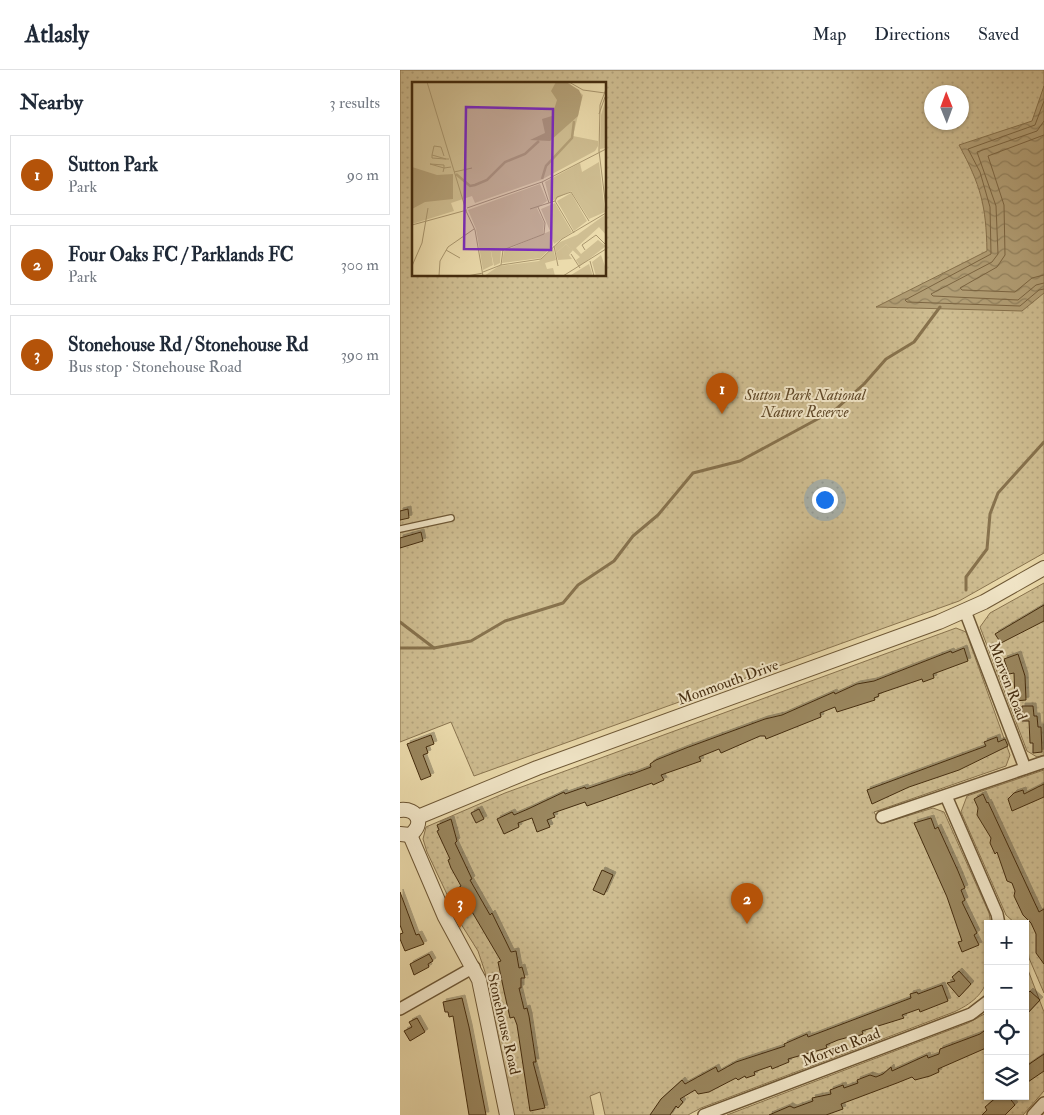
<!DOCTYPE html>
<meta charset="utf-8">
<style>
body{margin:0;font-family:"IM FELL Double Pica",serif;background:#f6f6f7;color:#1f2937}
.controls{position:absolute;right:15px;bottom:15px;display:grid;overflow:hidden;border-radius:0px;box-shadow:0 1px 4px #0004}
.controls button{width:45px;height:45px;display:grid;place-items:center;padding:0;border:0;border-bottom:1px solid #e0e1e3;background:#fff;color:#1f2937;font:25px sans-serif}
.compass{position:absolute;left:524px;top:15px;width:45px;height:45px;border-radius:50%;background:#fff;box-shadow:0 1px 4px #0004;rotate:359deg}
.you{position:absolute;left:424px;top:429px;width:18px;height:18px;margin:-12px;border:4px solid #fff;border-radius:50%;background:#1a73e8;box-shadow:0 0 0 8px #1a73e833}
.badge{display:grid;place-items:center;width:32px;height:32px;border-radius:50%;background:#b45309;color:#fff;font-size:16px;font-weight:700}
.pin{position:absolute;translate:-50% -41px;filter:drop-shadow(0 1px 2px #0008)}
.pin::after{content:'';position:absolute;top:26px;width:18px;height:15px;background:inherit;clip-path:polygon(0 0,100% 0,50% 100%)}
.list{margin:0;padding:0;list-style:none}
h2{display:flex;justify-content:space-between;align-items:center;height:65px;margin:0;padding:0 20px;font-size:21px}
h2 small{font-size:16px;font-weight:400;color:#747a83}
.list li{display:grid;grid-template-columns:32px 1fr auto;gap:15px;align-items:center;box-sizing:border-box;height:80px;margin:0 10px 10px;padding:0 10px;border:1px solid #e0e1e3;border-radius:0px}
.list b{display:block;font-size:19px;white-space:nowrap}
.list p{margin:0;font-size:16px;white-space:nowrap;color:#747a83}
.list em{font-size:16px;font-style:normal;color:#747a83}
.icon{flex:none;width:28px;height:28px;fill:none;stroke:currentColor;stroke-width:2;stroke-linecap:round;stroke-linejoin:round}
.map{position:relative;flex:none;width:644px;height:1045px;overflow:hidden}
header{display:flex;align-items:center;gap:30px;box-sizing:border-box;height:70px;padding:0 25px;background:#fff;border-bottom:1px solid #e0e1e3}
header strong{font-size:24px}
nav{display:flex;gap:28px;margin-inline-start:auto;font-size:18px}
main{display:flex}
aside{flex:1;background:#fff}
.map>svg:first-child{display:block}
</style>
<header>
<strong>Atlasly</strong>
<nav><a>Map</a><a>Directions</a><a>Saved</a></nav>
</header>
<main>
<aside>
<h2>Nearby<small>3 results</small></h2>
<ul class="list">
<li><span class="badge">1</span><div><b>Sutton Park</b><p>Park</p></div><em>90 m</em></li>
<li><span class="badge">2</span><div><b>Four Oaks FC / Parklands FC</b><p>Park</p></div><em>300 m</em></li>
<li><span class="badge">3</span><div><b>Stonehouse Rd / Stonehouse Rd</b><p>Bus stop · Stonehouse Road</p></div><em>390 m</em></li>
</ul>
</aside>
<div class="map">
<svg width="644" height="1045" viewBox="0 0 644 1045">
<defs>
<pattern id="park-dots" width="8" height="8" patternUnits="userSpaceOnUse" patternTransform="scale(1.25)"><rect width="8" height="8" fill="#cfbe92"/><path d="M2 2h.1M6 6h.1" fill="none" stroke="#b3a37d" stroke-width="1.8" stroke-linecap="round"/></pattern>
<pattern id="water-waves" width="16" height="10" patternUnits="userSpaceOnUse" patternTransform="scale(1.25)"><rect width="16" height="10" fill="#b3a077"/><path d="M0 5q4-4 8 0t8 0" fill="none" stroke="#938360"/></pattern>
<filter id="shadow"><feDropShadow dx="3" dy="-3" stdDeviation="0" flood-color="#0004"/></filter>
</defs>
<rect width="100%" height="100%" fill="#ecdcad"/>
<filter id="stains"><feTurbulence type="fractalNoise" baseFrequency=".004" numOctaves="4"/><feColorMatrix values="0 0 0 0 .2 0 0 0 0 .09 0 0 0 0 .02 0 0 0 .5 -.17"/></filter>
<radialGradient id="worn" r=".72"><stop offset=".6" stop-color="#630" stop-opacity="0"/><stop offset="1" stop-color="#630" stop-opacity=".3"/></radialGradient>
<g fill="url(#park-dots)" stroke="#8a7550" fill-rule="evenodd">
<path d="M0,0h644v483l-85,48 -485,175 -23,-54 -51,20zM14,14h191v191h-191zM532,22h30v30h-30z"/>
<path d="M644,513v172l-7,2 -10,-6 -47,-124 10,-14z"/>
<path d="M556,558l10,4 44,123 -4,11 -132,46 7,12 52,-16 11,4 45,101 2,11h-3c0,43 11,67 -34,88l-253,96 -13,7h-83l-5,-23 -10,4 4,19h-80l-29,-143 -7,-21 -17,-27 -34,-72 -4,-13 3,-12 79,-34z"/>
<path d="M644,700v223l-15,-35 -4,-34h-9l-10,-9 -45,-103 6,-16z"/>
<path d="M628,900l16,42v79l-21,24h-296l241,-92 20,-11v84h37v-122z"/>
</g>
<path fill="url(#water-waves)" stroke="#87724d" d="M644,16v207l-22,18 -146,-4 111,-56c-1,-46 -6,-65 -28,-106l73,-24z"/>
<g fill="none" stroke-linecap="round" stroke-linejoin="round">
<g stroke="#7c6643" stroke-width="1">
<path d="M644,31l-9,24 -67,24 12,23 10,35 1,47 -86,46 2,2 113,4 19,-16 5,-1"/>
<path d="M644,51l-7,10 -60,21 19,54 2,48 -6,8 -61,32 2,2 85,4 18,-15 8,-2"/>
<path d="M644,65l-56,21 16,49 1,50 -8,12 -37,21 2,2 53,2 17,-14 12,-3"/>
</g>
<g stroke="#87724d" stroke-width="3">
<path d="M566,520v-13l21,-28 3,-35 8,-21 46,-51"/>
<path d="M0,552l34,26 37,-7 34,-20 58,-18 15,-18 36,-24 19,-25 25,-21 35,-42 47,-12 96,-52 28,-25 22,-25 28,-17 26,-35"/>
<path d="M0,578h34"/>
</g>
</g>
<g fill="#9b8861" stroke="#442c0f" filter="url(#shadow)">
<path d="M8,439l1,9 -9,2v-9z"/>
<path d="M21,462l2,9 -23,7v-10z"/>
<path d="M644,535v16l-43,22 -6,-9z"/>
<path d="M564,578l4,13 -35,13 1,4 -11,4 -1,-3 -44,15 1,2 -5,2 1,2 -38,12 -2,-5 -15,6 1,4 -55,22 -1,-3h-5l-39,17 -2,-4 -20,8 2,4 -40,14 3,5 -11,5 -1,-2 -65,23 -2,-4 -32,11 2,4 -8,3 3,7 -13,5 -5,-14 -14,5 1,4 -15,7 -7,-15 15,-7 2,3 14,-6 36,-17 1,2 20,-7 1,2 44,-15v1l21,-8 -1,-3 6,-4 30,-12 79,-29 17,-4 52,-23 1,2 22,-10 17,-3 77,-30 1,2z"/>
<path d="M618,584l7,22 1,24 -11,1 -1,-28 -5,1 -5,-15z"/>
<path d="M622,636h11l1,10h3l1,11h3l1,25 -9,1v-10h-3l-1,-22h-7z"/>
<path d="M31,665l3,9 -8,3 2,6 -5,2 8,21 -10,4 -14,-36z"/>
<path d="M597,667l1,5 7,-3 3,7 -49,24 -50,17 -37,17 -5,-14 119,-44 -2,-4z"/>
<path d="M644,714v13l-32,14 -4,-12 6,-6 9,-3 1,4z"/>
<path d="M583,724l4,9 1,-1 51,110 5,-3v55l-8,-11v-19l-5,-11 -8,-8 -9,-19 1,-5 -3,-8 -5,-2 -10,-29 -2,2 -5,-11 1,-5 -14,-23 1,-7 -4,-9z"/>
<path d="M79,739l5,10 -8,4 -5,-10z"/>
<path d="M531,748l4,11 3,-2 20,44 7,17 -4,2 4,10 -3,2 15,31 -3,2 5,10 -17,7 -4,-10 4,-1 -15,-44 -33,-74z"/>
<path d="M51,749l6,22 -2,2 17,36 -2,1 20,35 2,-2 19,39 5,-1 3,17 3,-1 3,11h-4v10h-2l5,21 3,-1 2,8 7,46h-3l12,46 -15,3 -13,-86 -3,-8 -4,1 -6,-27 -6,-29 3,-1 -43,-73 3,-2 -10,-18 -3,-8 2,-1 -13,-28 2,-1 -2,-5z"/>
<path d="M202,800l11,5 -9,20 -11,-5z"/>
<path d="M0,822l16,43 3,-1 5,10 -19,7 -5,-12v-5l3,-1 -3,-8z"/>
<path d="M29,884l4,7 -5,3 1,3 -15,8 -4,-11z"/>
<path d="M559,901l12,13 -12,13 -12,-14 8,-2 -3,-4z"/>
<path d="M542,915l6,16 -28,11 -1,-3 -17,6 2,3 -42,13 1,3 -13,5 -1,-2 -11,3 -12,5 1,3 -39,11 1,3 -17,7 -1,-3 -17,6 1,3 -9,3 -1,-2 -7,4 -2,-2 -27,14 -11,2 -3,-4 -15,9 3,3 -5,6 -2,-2 -6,9h-20l11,-16 21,-19 3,4 31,-17 2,5 18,-10 49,-16 -1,-2 23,-10 1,3 103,-39 -1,-4 7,-2 1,2z"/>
<path d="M630,921l10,9 -15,16v-20z"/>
<path d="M62,928l7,29 17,88h-17l-16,-99 -4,1 -1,-5h-3l-2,-10z"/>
<path d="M17,948l8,14 -15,9 -6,-10 8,-4 -3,-5z"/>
<path d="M588,958v24l-2,-4 -48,21 1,3 -9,4 -15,4 -3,-3 -15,6 -56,21 2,5 -17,6h-57l21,-9 4,2 19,-7 -1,-3 19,-4 -1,-4 13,-5 1,3 14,-5 -1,-3 13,-5 6,2 7,-3 8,-7 1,4 35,-16 1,3 11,-4 1,-5 40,-15z"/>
<path d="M644,984v17l-19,13v-17z"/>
<path d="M598,1026h10l7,9 -10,10h-23l5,-5 -2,-3z"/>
</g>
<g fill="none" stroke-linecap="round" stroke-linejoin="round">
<defs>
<path id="service" d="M0,459l51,-11"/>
<g id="minor">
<path d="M565,541l60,157"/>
<path d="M546,726l51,118 2,10"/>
<path d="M482,747l162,-55"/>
<path d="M0,939l74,-42"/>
<path d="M304,1045l267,-101 17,-13"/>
<path d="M633,1045l11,-12"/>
</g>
<g id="tertiary">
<path d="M0,740c18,-2 25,14 10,25l-10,-1"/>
<path d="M18,747l119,-49 402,-146 45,-20 60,-34"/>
<path d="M10,765l35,82 34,63 28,135"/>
</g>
</defs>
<use href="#service" stroke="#6e5836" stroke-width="8"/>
<use href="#minor" stroke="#6e5836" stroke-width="14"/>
<use href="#tertiary" stroke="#6e5836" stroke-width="16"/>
<use href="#service" stroke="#f3e8ca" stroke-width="5.5"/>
<use href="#minor" stroke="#f3e8ca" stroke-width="11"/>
<use href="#tertiary" stroke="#f3e8ca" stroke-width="14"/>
</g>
<g text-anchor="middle" stroke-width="4" stroke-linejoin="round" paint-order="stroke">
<g font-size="15" font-style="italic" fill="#604929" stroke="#f3e8ca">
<text x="405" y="330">Sutton Park National<tspan x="405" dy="17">Nature Reserve</tspan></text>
</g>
<g font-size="15" fill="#442c0f" stroke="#f3e8ca">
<text transform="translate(608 611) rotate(69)" y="5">Morven Road</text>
<text transform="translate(328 612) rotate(-20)" y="5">Monmouth Drive</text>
<text transform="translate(104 954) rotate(77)" y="5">Stonehouse Road</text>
<text transform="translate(441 977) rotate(-21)" y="5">Morven Road</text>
</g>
</g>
<g transform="translate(12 12)">
<rect width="194" height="194" fill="#ecdcad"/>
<path d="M0,0h156l15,13 -10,41 25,5v5l-3,5 -54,29 -66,23 -3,-7 -21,7 3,8 -42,13zM194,17v49l-6,1 1,-34zM187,80l6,50 -16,7 -18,-28 -21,11 -5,-20 35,-19 2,9zM128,102l7,17 -10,7 7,15 -1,11 -42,17 -1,12 -6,3 -4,-20 3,19 -10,5 -7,-41 -8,-19zM159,111l16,28 -13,10 -17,-30zM143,121l17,29 -18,12 -2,-6 1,7 -12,13 -39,5 2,-12 46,-20 -9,-22zM194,132v21l-7,-8 -23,21 5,6 17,-14 8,6 -26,20 -4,-6 4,-3 -14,-13 -10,9 -1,-7 5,-4 17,-7zM141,166l3,12 -11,3 2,6 6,-1 2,8h-71l15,-10 40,-5zM189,173l5,14v7h-10l-4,-14zM177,182l4,12h-22v-1z" fill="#cfbe92"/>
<path d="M154,162l7,6 -4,5 3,4 -14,1 -2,-7z" fill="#cfbe92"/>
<path d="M144,0h10l13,8 3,7 -4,19 -28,25 -20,-1 15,-7 -3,-14 10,-3 5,-16 -6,-9zM0,85l25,8 16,-1v25l-28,3 -13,7z" fill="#b3a077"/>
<path fill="none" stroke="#b3a077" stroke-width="2.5" d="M44,92l14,12 5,-1 12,-5 18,-18 20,-8 14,-13M130,97l4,-13 26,-28 2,-17"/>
<path fill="none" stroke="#a9966e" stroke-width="1" d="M15,0l38,125M157,0l14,8 22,3M194,7l-6,16 -1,46 7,57M187,32l6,-17M20,73l2,-9 7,1 3,9M34,77l-14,-4v3l13,1h4M31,90l1,-4v-3l-14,-1 14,4 7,-1M42,90l18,-4M130,100l7,21M143,119l19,32M55,126l75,-26 64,-33M118,127l25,-8 2,-4 14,-5 18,29M54,129l9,19 8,46M0,143l55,-15M142,164l4,20M34,168l14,8M173,168l-3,-5 14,-10 10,10M159,172l9,14M178,179l4,15M89,183l2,-15 41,-16 1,-11 -7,-16M0,184l10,-23 6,-35M71,190l18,-7 40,-6 21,-20 44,-26M27,194l1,-15 8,-14 26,-18M55,194l16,-3M151,194l43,-27"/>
<path fill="#7b2cbf" fill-opacity="0.15" stroke="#7b2cbf" stroke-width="2.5" d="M54,25l87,2 -2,141 -87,-1z"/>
<rect width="194" height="194" fill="none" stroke="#442c0f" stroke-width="2.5"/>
</g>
<rect width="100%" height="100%" filter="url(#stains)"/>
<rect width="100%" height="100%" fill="url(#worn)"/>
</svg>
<div class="controls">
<button>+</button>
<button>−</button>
<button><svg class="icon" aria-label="locate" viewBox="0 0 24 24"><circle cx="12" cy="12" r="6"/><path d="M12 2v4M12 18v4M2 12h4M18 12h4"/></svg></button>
<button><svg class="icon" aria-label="layers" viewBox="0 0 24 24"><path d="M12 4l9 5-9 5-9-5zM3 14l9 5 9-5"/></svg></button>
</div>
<svg class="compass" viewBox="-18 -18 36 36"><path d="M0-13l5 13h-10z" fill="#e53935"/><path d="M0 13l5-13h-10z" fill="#747a83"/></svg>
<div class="you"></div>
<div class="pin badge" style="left:322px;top:344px">1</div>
<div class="pin badge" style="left:347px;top:854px">2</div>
<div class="pin badge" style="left:60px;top:858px">3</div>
</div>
</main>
